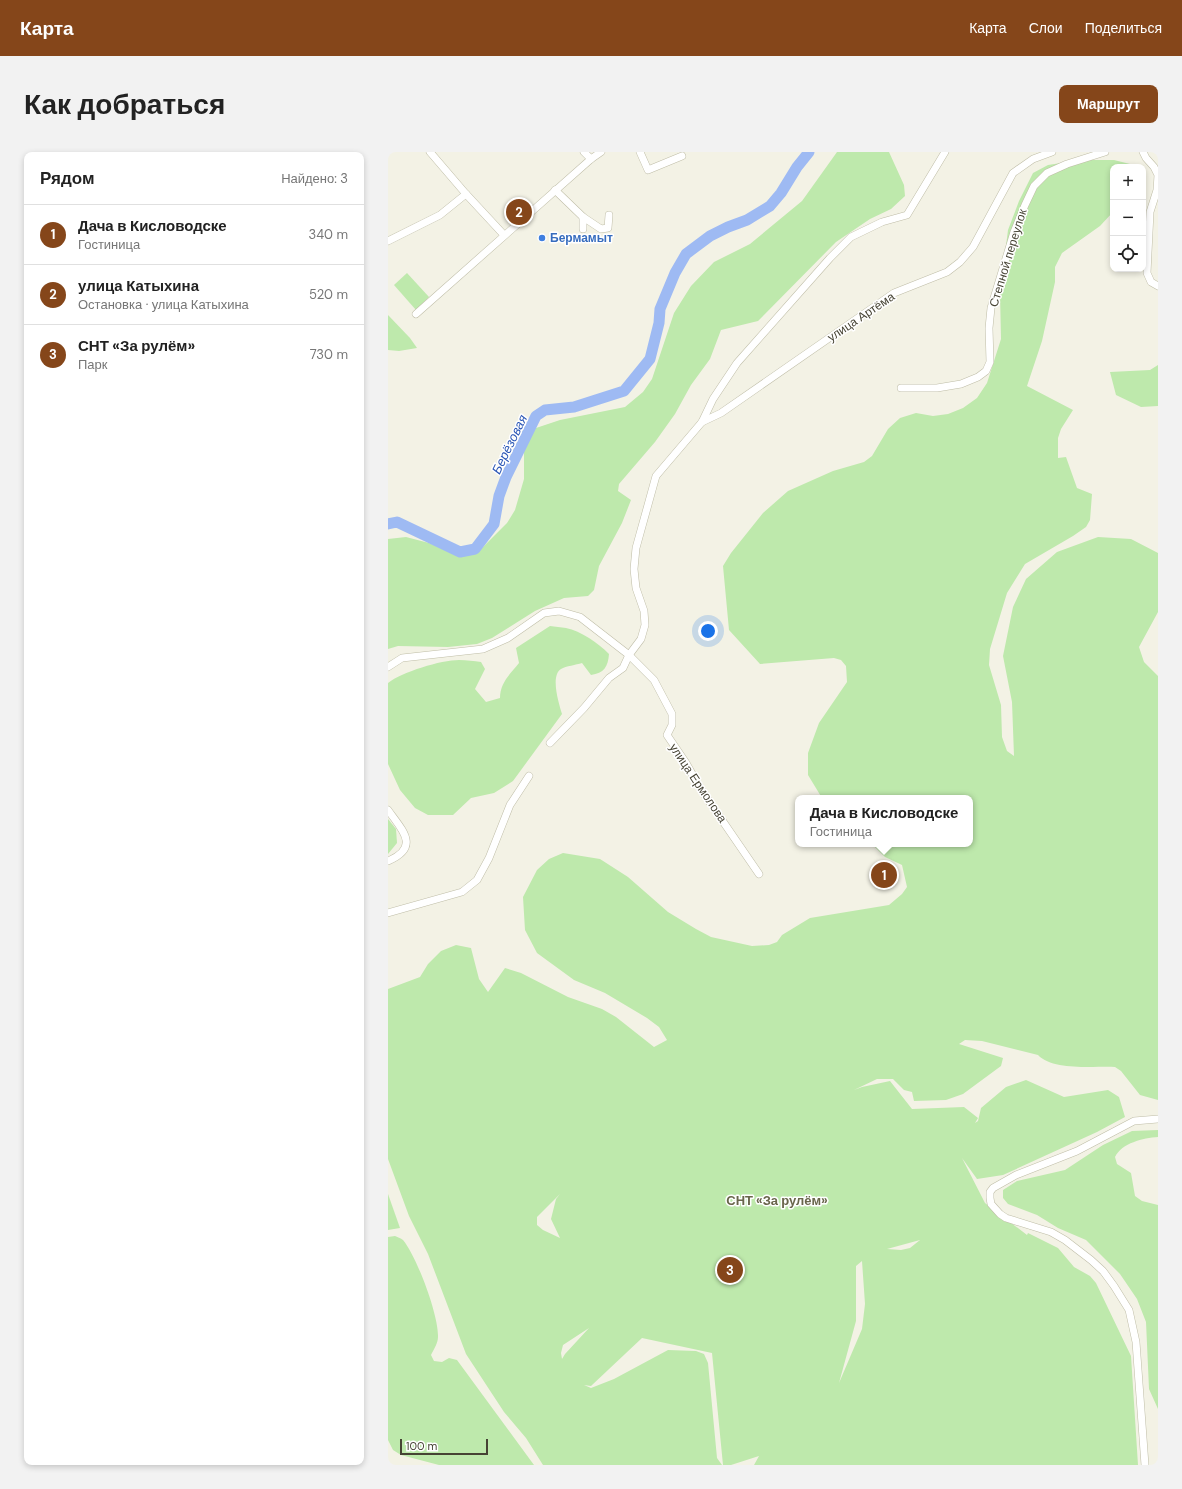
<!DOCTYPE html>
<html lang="ru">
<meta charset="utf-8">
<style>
body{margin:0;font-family:"DM Sans",sans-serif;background:#f2f2f2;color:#222}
.controls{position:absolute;right:12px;top:12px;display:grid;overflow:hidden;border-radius:8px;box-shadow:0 2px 6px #0003}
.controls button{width:36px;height:36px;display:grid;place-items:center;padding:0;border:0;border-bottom:1px solid #e0e0e0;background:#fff;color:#222;font:20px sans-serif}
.scale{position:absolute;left:12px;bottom:10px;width:88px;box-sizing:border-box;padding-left:4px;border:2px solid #464334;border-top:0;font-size:11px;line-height:14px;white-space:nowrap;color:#464334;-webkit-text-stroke:3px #fff;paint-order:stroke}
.you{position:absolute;left:320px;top:479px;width:14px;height:14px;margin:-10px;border:3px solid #fff;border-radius:50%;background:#1a73e8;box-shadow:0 0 0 6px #1a73e833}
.badge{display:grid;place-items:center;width:26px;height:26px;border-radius:50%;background:#85461a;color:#fff;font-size:13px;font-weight:700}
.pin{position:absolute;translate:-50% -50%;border:2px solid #fff;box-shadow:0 1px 4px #0006}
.popup{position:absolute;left:407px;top:643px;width:178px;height:52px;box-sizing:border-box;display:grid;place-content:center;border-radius:8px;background:#fff;filter:drop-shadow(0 1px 3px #0005);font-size:13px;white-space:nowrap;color:#767676}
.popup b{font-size:15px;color:#222}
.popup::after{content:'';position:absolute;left:50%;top:100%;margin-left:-8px;border:8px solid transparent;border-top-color:#fff}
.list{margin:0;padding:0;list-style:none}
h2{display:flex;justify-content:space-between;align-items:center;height:52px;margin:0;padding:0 16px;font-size:17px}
h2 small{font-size:13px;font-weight:400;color:#767676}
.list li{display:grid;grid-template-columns:26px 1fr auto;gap:12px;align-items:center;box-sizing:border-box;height:60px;padding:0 16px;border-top:1px solid #e0e0e0}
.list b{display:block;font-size:15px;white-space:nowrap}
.list p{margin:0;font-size:13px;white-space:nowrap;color:#767676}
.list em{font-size:13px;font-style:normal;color:#767676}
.icon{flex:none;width:22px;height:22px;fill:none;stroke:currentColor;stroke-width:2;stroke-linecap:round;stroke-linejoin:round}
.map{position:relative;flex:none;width:770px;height:1313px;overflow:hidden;border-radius:8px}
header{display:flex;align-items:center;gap:24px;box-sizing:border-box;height:56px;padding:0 20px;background:#85461a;color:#fff}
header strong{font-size:19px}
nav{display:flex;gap:22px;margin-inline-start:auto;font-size:14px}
.intro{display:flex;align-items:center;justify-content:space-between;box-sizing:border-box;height:96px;padding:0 24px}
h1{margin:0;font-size:28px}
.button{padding:10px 18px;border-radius:8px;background:#85461a;color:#fff;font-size:14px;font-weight:700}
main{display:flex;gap:24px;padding:0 24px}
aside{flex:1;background:#fff;border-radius:8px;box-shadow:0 2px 6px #0003}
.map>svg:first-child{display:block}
</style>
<header>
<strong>Карта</strong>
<nav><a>Карта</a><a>Слои</a><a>Поделиться</a></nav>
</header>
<div class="intro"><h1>Как добраться</h1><a class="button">Маршрут</a></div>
<main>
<aside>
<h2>Рядом<small>Найдено: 3</small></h2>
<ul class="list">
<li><span class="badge">1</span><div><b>Дача в Кисловодске</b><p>Гостиница</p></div><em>340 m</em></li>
<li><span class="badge">2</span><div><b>улица Катыхина</b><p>Остановка · улица Катыхина</p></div><em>520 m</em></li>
<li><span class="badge">3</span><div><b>СНТ «За рулём»</b><p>Парк</p></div><em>730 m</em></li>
</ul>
</aside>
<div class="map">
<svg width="770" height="1313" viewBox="0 0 770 1313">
<rect width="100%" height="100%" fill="#f3f2e5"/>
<g fill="#bee9ac" fill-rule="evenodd">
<path d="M449,0h52l15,33 1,11 -14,13 -21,10 -34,23 -78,79 -37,9 -11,29 -19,26 -16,29 -20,28 -36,42 -1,7 13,9 -9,23 -23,43 -5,24 -6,6 -24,2 -29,13 -43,27 -15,6 -29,3 -50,-1 -10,3v-110l18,-2 23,6 28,12h15l7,-4 28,-28 8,-13 9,-31v-31l12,-20 24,-8 65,-13 18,-15 9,-13 22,-66 17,-27 23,-24 36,-18 52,-43z"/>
<path d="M692,8h34l16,4 1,3h-18v45l-13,14 -38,27 -7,14v15l-13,59 -15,45 46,24 -12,19 -3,9v20l8,-1 11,31 15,6 -2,26 -4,7 -13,9 -48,28 -18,29 -17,56 -1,16 12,40 1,32 5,14 7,5 -2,-54 -9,-46 10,-49 13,-28 31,-27 41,-15 33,2 27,14v59l-19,35 5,15 14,14v424l-18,-5 -19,-24 -6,-4c-22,-1 -62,4 -77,-12l-56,-14 -17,-1 -6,4 44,14 -2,8 -38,28 -17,6 -32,1 -2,-9 -8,-2 -11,-11h-16l-23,11 8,-3 28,-6 22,28 52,-2 14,11 -3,5 3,-2 3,-13 25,-21 20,-7 38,17 44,-7 11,7 6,20 -28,15 -94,43 -26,4 -15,-21 23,45 42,32 1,-2 30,15 16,19 16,9 6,7 35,73 7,109h-384l5,-9 -28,9h-8l-11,-112 -70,-15 -51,48 -7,-1 7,3 23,-9 54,-29 28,1 8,3 4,9 9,95 5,7h-179l-17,-27 -22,-26 -38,-58 -38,-100 -19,-38 -21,-57v-170l32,-12 8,-13 13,-13 15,-6 15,3 8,31 9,13 17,-24 16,5 47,24 34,12 14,8 38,30 13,-7 -8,-13 -12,-9 -42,-25 -31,-13 -37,-27 -12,-23 -2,-33 14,-27 12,-11 14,-6 37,6 28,18 40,35 28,17 15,8 41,9 17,-1 8,-3 5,-7 28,-17 79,-13 13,-11 5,-7 -5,-22 -17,-8 -13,-13h98v-46h-148l-14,-23v-22l11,-30 28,-41 -1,-16 -5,-6 -7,-2 -74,6 -31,-34 -6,-64 8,-13 32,-40 25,-22 45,-20 31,-9 8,-6 16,-27 12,-11 16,-5 17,3 15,-2 15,-6 14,-10 10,-15 14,-44 -1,-46 8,-63 11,-29 14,-28 15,-8zM172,1042l-4,5 -5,20 9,19 -17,-8 -6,-5v-8zM532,1088l-10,8 -9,2 -14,-1zM474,1109l3,43 -3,25 -23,54 17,-62v-55zM201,1176l-24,26 -3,5 -1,-6 2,-8z"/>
<path d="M19,121l22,24 -13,13 -22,-25z"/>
<path d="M0,163l22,23 7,10 -18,3 -11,-1z"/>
<path d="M770,213v41l-17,1 -25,-12 -6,-23 40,-2z"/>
<path d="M162,474c5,1 11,1 16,2 15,3 32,15 43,26 -1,13 -5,19 -18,21l-9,-12c-6,2 -16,3 -21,6 -11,7 -2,35 1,45l-49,67 -19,12 -23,5 -18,17h-25l-13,-7 -15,-18 -12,-26v-81c14,-11 53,-23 71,-23 8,0 15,1 22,2l4,7 -10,20 11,13 14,-4c0,-15 10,-24 19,-35l-3,-15z"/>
<path d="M0,667l8,10 1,14 -9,11z"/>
<path d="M770,978v7c-15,1 -36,6 -43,20l2,7 14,9 4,23 7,5 16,4v204l-9,-20 -3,-67 -9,-23 -17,-25 -34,-34 -28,-12 -21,-13 -29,-11 -5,-6v-8l14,-9 48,-11 38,-25 29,-14z"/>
<path d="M0,1042l12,34 -12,2z"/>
<path d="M7,1084c2,1 6,2 8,4 14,17 36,76 35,97 0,6 -4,12 -7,18l3,6 8,1 7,-4 8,2 77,105h-95l-38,-10 -8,-5 -5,-10v-203z"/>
</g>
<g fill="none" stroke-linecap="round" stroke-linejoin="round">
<path stroke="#9ebaf3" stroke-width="11" d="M0,372l9,-2 63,30 15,-3 19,-25 5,-28 7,-19 30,-61 9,-6 29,-3 50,-16 26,-32 9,-36 1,-14 15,-36 11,-19 24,-18 18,-9 19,-7 23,-14 11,-13 16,-26 12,-15"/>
<defs>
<g id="minor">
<path d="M42,0l36,42 38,41"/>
<path d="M196,0l7,7"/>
<path d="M252,0l8,18 34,-14"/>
<path d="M755,0l3,6 8,9 4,8 -1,15 -7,22 -3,61 4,9 7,4"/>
<path d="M167,38l28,27v12"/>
<path d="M195,65l18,12 7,-1 1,-13"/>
<path d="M0,89l52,-26 26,-21"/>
<path d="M28,162l175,-155 10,-7"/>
<path d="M513,236h36l24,-4 17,-7 8,-6 4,-9 -1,-34 2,-20 23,-76 11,-27 9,-19 13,-13 20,-9 38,-12"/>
<path d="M314,270l19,-9 173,-120 53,-21 13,-10 13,-15 40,-74 20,-14 19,-7"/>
<path d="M0,515l14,-9 81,-9 25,-11 36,-25 15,-2 21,6 49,38 25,25 18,34v11l-5,10 19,28 14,25 59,86"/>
<path d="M162,591l34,-35 25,-30 14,-10 6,-13 12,-16 4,-14 -1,-14 -8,-23 -2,-19 2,-21 20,-72 46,-54 11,-23 24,-36 93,-105 21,-21 31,-15 25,-7 38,-63"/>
<path d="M0,658c14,20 33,37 0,51"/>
<path d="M0,761l74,-21 15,-12 12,-22 21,-53 19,-29"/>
<path d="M757,1313l-9,-123 -7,-32 -15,-24 -11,-15 -12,-11 -26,-20 -14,-8 -45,-14 -6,-4 -9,-10 -1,-6v-6l3,-4 23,-13 61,-24 57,-30 24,-2"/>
</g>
</defs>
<use href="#minor" stroke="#bfbda7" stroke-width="8"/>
<use href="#minor" stroke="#fff" stroke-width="7"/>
</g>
<circle fill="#3f7fe0" stroke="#fff" stroke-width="1.5" cx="154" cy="86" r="4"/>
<g text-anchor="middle" stroke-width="3" stroke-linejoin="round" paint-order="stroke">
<g font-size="12" font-weight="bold" fill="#366cbe" stroke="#fff" text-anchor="start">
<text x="162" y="90">Бермамыт</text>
</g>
<g font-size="12" fill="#464334" stroke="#fff">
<text transform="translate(620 106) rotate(-73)" y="4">Степной переулок</text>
<text transform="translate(473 165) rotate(-34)" y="4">улица Артёма</text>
<text transform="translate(310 631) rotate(56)" y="4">улица Ермолова</text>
</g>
<g font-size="13" font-style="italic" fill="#2a56b5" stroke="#fff">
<text transform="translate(121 292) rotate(-64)" y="5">Берёзовая</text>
</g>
<g font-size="13" font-weight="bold" fill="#69654b" stroke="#fff">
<text x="389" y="1053">СНТ «За рулём»</text>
</g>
</g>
</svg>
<div class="controls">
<button>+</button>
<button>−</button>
<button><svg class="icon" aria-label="locate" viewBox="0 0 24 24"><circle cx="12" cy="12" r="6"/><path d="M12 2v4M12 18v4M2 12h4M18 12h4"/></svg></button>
</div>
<div class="scale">100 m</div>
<div class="you"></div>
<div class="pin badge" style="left:496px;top:723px">1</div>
<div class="popup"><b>Дача в Кисловодске</b>Гостиница</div>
<div class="pin badge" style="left:131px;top:60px">2</div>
<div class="pin badge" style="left:342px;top:1118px">3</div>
</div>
</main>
